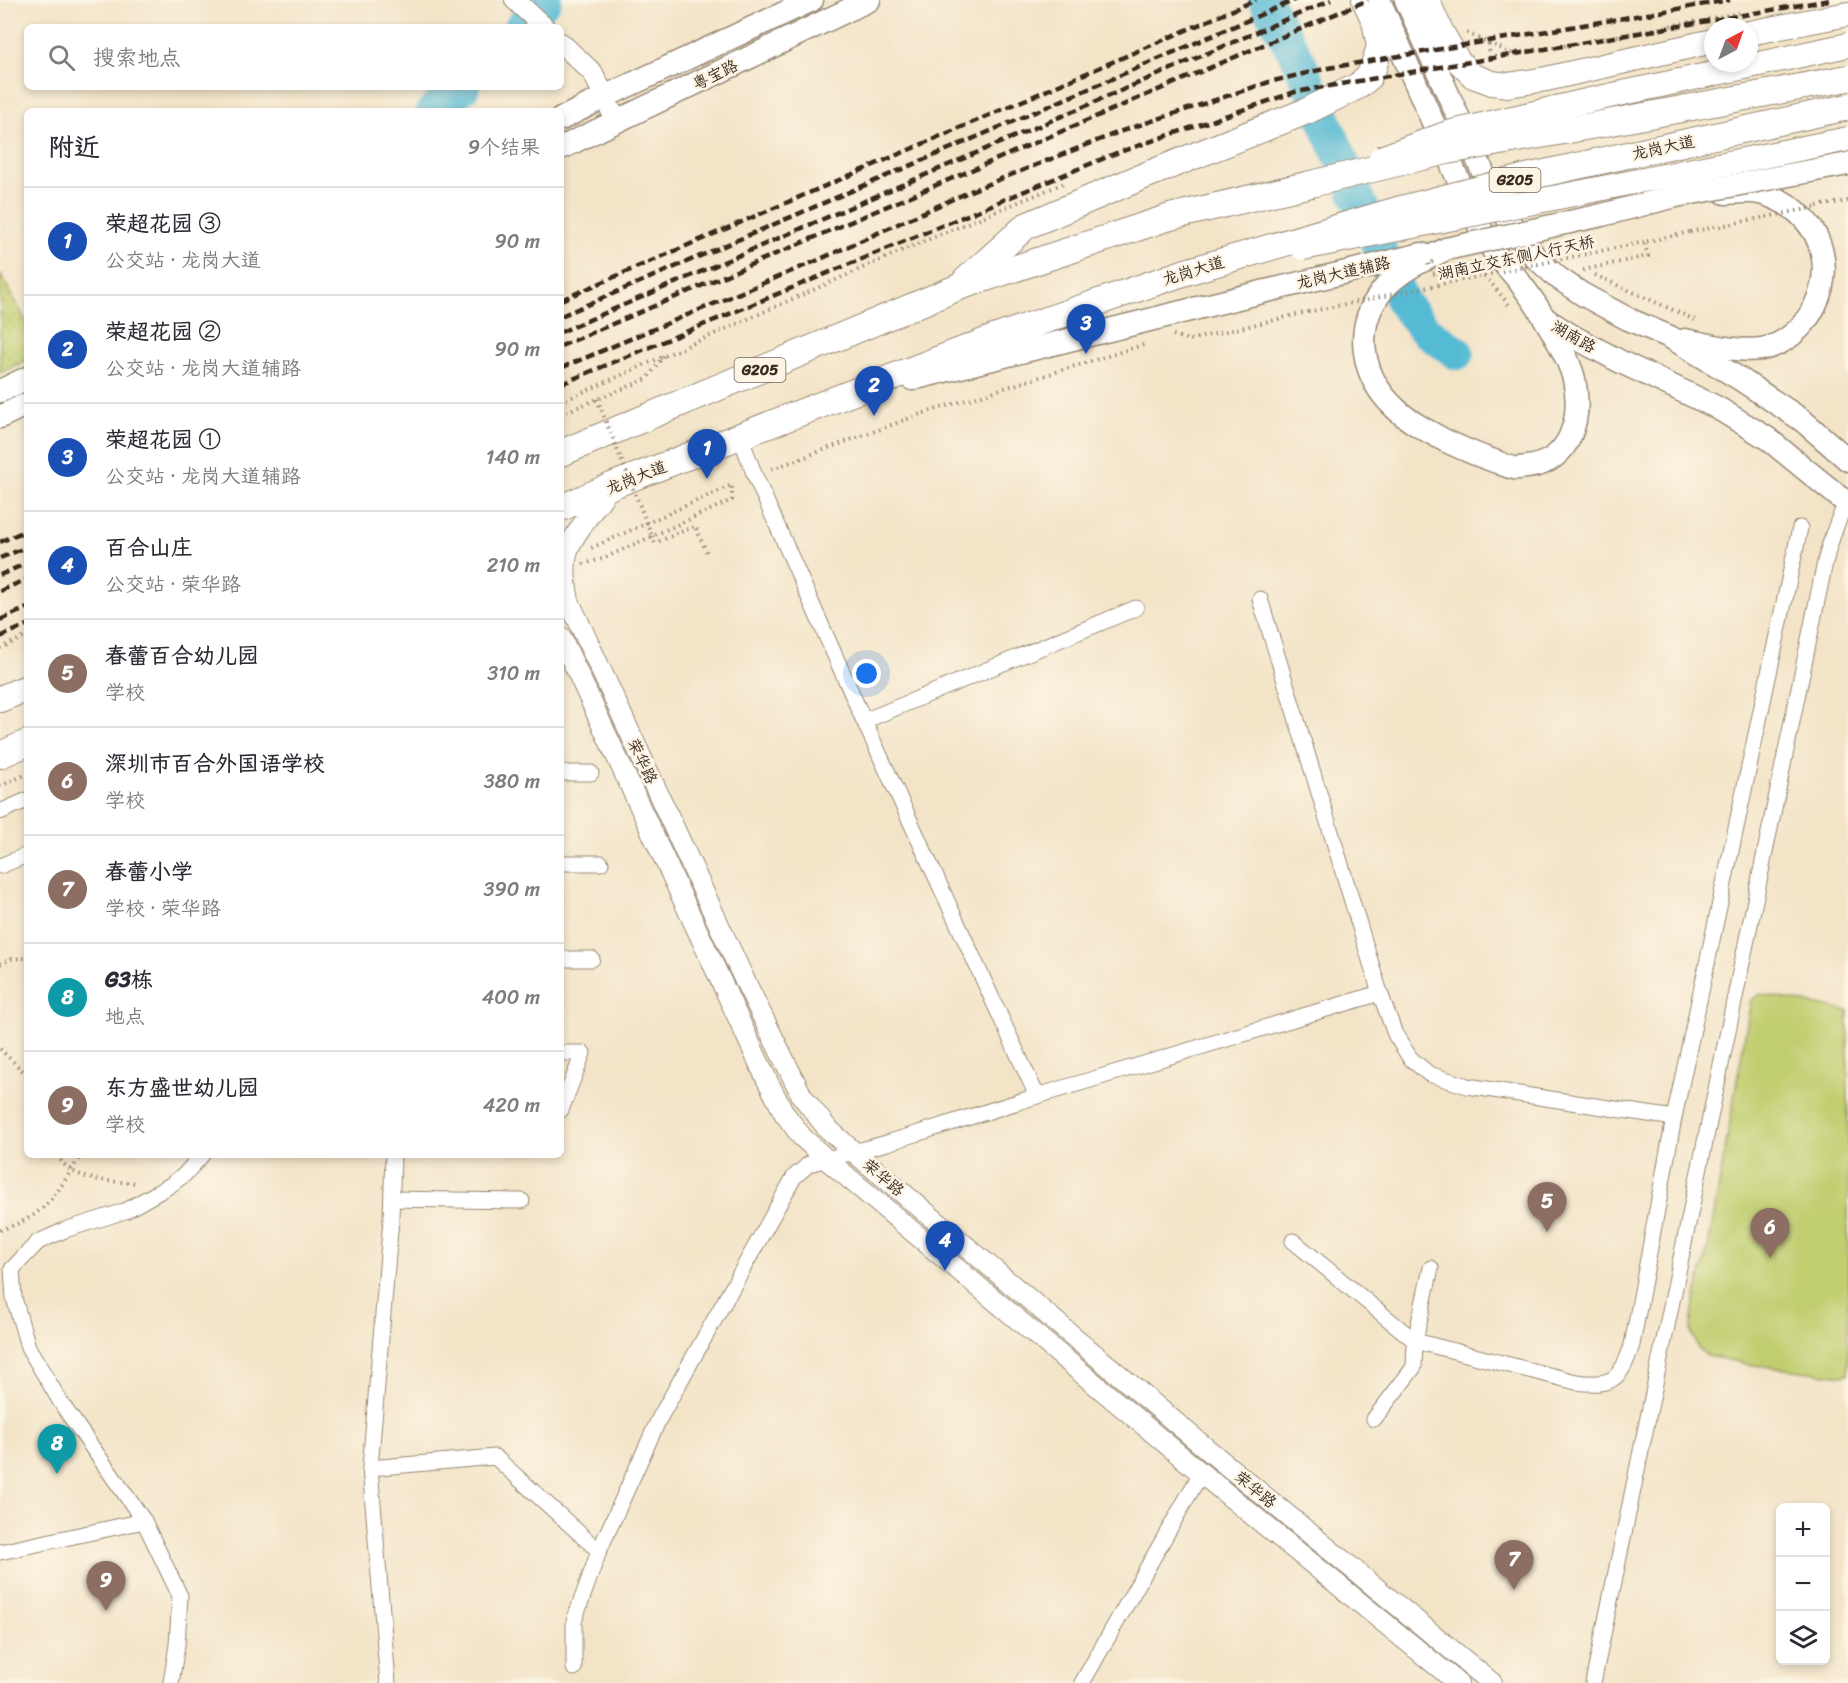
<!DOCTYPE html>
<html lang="zh">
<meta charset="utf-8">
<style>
body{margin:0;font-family:Sriracha,"LXGW WenKai TC",sans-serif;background:#f2f2f3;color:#2b2b33}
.controls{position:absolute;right:18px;bottom:18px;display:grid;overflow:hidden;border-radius:9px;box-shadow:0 3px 9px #0003}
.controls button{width:54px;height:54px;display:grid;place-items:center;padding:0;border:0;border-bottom:2px solid #e1e1e2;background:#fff;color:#2b2b33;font:30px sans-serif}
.compass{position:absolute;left:1704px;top:18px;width:54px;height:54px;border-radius:50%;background:#fff;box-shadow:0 3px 9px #0003;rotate:41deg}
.you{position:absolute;left:867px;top:674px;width:21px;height:21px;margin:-15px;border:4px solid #fff;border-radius:50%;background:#1a73e8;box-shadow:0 0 0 9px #1a73e833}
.badge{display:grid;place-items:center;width:39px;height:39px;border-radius:50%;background:#b45309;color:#fff;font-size:20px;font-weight:700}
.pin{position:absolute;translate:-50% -50px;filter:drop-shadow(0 2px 3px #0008)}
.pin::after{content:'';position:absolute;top:32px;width:21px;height:18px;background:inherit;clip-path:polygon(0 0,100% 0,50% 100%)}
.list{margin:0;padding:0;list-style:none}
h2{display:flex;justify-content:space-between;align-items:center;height:78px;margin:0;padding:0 24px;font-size:26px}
h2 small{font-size:20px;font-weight:400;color:#7c7c81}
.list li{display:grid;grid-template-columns:39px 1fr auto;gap:18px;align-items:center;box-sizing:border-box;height:108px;padding:0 24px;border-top:2px solid #e1e1e2}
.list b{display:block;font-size:22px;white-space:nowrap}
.list p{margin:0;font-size:20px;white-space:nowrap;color:#7c7c81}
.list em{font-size:20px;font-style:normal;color:#7c7c81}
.icon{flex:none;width:33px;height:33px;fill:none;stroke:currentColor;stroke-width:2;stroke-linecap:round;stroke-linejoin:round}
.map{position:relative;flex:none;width:1848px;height:1683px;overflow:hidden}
.search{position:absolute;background:#fff;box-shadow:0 3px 9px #0003;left:24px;top:24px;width:540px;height:66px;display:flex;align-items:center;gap:15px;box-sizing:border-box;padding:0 21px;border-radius:9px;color:#7c7c81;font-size:22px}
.panel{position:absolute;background:#fff;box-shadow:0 3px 9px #0003;left:24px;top:108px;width:540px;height:1050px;border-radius:9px}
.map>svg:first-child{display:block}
</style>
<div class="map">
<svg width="1848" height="1683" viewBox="0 0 1848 1683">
<defs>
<pattern id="park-dots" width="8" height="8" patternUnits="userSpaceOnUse" patternTransform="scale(1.5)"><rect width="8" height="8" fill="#c1ce70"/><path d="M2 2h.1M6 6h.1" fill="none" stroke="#a7b161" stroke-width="1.8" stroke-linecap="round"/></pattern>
</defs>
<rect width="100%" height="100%" fill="#fcf5e5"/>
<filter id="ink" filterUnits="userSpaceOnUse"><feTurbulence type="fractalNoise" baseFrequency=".0167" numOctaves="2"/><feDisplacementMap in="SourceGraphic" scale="12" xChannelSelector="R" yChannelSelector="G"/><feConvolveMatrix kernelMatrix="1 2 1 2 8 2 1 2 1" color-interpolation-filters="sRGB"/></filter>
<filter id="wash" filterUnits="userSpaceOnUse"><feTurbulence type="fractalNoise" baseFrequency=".008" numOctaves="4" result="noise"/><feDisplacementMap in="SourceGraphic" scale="24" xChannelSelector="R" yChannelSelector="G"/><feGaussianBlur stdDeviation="1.35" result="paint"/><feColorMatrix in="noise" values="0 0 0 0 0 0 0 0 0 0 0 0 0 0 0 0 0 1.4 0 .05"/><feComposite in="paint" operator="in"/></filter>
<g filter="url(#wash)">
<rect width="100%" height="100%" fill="#f3e4c8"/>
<path fill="#c1ce70" stroke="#7e7c47" stroke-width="1.5" d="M1760,994l88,17v363l-5,2 -90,-11 -45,-9 -11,-9 -6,-17 2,-22 16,-65 42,-243z"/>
<path fill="url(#park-dots)" stroke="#7e7c47" stroke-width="1.5" d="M0,274l27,49v37l-27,13z"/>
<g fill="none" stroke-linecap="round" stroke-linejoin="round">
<g stroke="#55bad4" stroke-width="34">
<path d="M1265,0l34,61 104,242 22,27 32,23"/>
<path d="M521,27l24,-27"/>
<path d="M433,111l30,-24"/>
</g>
</g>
</g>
<g filter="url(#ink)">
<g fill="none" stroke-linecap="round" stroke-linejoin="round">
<defs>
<g id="minor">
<path d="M740,436l15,40 109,245 173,375"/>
<path d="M1260,599l120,394 15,41 15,24 19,16 38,12 207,32"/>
<path d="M864,721l272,-113"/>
<path d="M561,773h30"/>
<path d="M0,812l27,-12"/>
<path d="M561,863h40"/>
<path d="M0,866l27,-11"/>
<path d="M561,959h31"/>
<path d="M561,1053h22l-22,57"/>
<path d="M392,1199l130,2"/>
<path d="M1293,1241l122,100 161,41c37,5 45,-3 56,-37l42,-227 126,-590"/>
<path d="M1374,1419l40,-52 1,-26 16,-73"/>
<path d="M370,1468l125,-11 104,94"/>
<path d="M0,1552l144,-31"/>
<path d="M574,1668v-47l25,-70 60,-132 135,-242 15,-13 78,-21 150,-47 343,-103"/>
<path d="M171,1683l6,-38 3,-49 -36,-75 -81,-115 -35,-59 -14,-49 -2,-29 26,-27 27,-12 60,-19 44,-25 15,-11 18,-20"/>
<path d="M388,1683l-18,-215 21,-249 2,-64"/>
<path d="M1082,1683l119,-210"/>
<path d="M1593,1683l231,-1116c5,-23 12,-45 24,-67"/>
</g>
<g id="tertiary">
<path d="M515,0l29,27"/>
<path d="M561,43l32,30 23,48"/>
<path d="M610,487c-11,16 -36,46 -42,63 -5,17 -2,35 1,51l176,380 57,115 25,32 27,24 359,302 279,229"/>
<path d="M561,637l205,441 18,35 18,24 24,22 375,314 257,210"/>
</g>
<g id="secondary">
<path d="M1379,0l97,220c7,12 13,25 21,36 8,9 17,18 24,28 16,20 47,70 53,95 8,38 -2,83 -47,88 -4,0 -9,2 -13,1 -6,-1 -12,-4 -17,-6 -18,-6 -34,-13 -51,-21 -17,-9 -35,-18 -50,-32 -34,-31 -44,-80 -14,-118 16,-20 42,-31 64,-42"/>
<path d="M1406,0l80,179 24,44 25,34 22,20 25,17 46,25 42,18 70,42 62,41 46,40"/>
<path d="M561,119l43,-22 208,-97"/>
<path d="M561,148l308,-148"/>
<path d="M1547,320l27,17 47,25 95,45 51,31 81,66"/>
<path d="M1685,340c25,5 51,12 77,9 16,-3 31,-13 42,-26 36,-46 22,-105 -34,-127 -14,-6 -30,-4 -45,-3"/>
<path d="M912,379l350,-87 160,-38"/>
<path d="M0,391l27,-13"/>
<path d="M0,417l27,-13"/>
</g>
<g id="primary">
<path d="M1427,0l14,31 18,31 14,14 19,7 16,2 38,-6 167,-38"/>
<path d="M1749,33l99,-19"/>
</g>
<g id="trunk">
<path d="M966,280l60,-54 113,-48 168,-67 51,-25 10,-8 5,-10 7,-22 -5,-25 -10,-21"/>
<path d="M561,453l398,-166 211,-70 141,-33"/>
<path d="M561,508l50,-22 380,-147 195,-67"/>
<path d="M0,699l27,-11"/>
<path d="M0,755l27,-12"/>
</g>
</defs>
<use href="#minor" stroke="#978773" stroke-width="17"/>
<use href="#tertiary" stroke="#978773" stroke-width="22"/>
<use href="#secondary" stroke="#978773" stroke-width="25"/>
<use href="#primary" stroke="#978773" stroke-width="26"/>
<use href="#trunk" stroke="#978773" stroke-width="28"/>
<g stroke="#978773" stroke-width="4" stroke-dasharray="1.5 4.5" stroke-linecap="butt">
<path d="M1708,19l31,-6"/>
<path d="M1467,33l44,20 65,-9 119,-23"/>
<path d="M1489,44l1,17"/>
<path d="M1817,206l31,-5"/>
<path d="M1471,264l20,19 18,22"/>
<path d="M1583,270l65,-14 -4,-14 46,-10"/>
<path d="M1595,275l100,45"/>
<path d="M1173,335l16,5 119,-28"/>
<path d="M561,402l349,-155 157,-65"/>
<path d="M561,414l86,-35 17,-24"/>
<path d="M772,469l149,-55 225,-70"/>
<path d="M652,536l3,7 40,-17 12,27"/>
<path d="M583,564l19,-5 130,-59v-15l-143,64"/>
<path d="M0,648l27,-12"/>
<path d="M0,786l27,-12"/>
<path d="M0,964l12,-5 15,-1"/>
<path d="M0,1049l27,26"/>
<path d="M57,1155c16,28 53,26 81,28"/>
<path d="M0,1230c47,-14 56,-36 81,-75"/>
</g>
<use href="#minor" stroke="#fff" stroke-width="15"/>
<use href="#tertiary" stroke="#fff" stroke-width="20"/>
<use href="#secondary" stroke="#fff" stroke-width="22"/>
<use href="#primary" stroke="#fff" stroke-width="24"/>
<use href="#trunk" stroke="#fff" stroke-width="26"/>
<g stroke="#3b2a1e" stroke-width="4.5" stroke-dasharray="9 4.5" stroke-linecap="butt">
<path d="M561,300l695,-300"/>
<path d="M561,316l734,-316"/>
<path d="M561,332l770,-332"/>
<path d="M561,346l807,-346"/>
<path d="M561,368l255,-107 157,-71 146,-58 150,-50 59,-14 402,-68"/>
<path d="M561,384l553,-230 181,-62 535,-92"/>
<path d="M0,542l27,-12"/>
<path d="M0,558l27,-11"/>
<path d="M0,575l27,-12"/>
<path d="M0,591l27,-12"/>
<path d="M0,620l27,-12"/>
<path d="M0,637l27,-12"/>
</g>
<defs>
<path id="secondary-bridge" d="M1446,249l156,-34 74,-19 172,-32"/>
<g id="primary-bridge">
<path d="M1381,158l67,-25 147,-34 253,-54"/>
<path d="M1303,248l545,-109"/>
</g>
<g id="trunk-bridge">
<path d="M1311,184l136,-33 122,-21 279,-52"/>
<path d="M1186,272l215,-63 121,-31 326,-71"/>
</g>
</defs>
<use href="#secondary-bridge" stroke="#978773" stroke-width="25" stroke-linecap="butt"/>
<use href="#primary-bridge" stroke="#978773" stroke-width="26" stroke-linecap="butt"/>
<use href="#trunk-bridge" stroke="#978773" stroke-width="28" stroke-linecap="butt"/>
<g stroke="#978773" stroke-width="4" stroke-dasharray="1.5 4.5" stroke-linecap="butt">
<path d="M1690,232l127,-25"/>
<path d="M1433,262l-5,1 4,11 18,-3"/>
<path d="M1466,268l24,-5 3,11"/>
<path d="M1308,312l336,-70"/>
<path d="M597,399l55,137"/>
</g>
<use href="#secondary-bridge" stroke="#fff" stroke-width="22"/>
<use href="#primary-bridge" stroke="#fff" stroke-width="24"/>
<use href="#trunk-bridge" stroke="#fff" stroke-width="26"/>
</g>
</g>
<g text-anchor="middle" stroke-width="5" stroke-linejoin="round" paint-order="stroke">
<g fill="#fcf5e5" stroke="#75675a" stroke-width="1.5">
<rect x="1489.5" y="168" width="51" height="24" rx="4.5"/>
<rect x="734.5" y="358" width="51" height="24" rx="4.5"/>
</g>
<g font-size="15" font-weight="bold" fill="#3b2a1e">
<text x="1515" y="185">G205</text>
<text x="760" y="375">G205</text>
</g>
<g font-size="16" fill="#3b2a1e" stroke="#fcf5e5">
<text transform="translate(715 74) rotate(-26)" y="6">粤宝路</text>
<text transform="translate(1663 147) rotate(-12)" y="6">龙岗大道</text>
<text transform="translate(1516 257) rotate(-12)" y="6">湖南立交东侧人行天桥</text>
<text transform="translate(1193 270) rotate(-17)" y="6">龙岗大道</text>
<text transform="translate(1343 272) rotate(-13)" y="6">龙岗大道辅路</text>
<text transform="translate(1574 336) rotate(30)" y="6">湖南路</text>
<text transform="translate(636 477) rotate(-22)" y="6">龙岗大道</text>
<text transform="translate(643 761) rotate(65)" y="6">荣华路</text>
<text transform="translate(884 1177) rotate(40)" y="6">荣华路</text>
<text transform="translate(1256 1489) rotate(39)" y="6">荣华路</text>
</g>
</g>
</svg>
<div class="controls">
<button>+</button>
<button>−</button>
<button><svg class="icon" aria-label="layers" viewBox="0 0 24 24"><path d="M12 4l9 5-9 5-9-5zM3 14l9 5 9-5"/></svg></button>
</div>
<svg class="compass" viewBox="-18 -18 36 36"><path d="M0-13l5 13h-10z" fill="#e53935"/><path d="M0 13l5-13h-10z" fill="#7c7c81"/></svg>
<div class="you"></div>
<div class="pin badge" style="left:707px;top:479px;background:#1a4fb4">1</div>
<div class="pin badge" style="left:874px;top:416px;background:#1a4fb4">2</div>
<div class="pin badge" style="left:1086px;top:354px;background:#1a4fb4">3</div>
<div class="pin badge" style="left:945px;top:1271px;background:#1a4fb4">4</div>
<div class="pin badge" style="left:1547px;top:1232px;background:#8d6e63">5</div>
<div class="pin badge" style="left:1770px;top:1258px;background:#8d6e63">6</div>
<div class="pin badge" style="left:1514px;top:1590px;background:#8d6e63">7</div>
<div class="pin badge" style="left:57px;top:1474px;background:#0f9aa8">8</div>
<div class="pin badge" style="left:106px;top:1611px;background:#8d6e63">9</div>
<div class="search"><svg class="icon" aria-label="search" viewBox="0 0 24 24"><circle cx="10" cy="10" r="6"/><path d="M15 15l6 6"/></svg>搜索地点</div>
<section class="panel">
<h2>附近<small>9个结果</small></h2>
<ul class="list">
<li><span class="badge" style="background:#1a4fb4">1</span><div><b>荣超花园 ③</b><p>公交站 · 龙岗大道</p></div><em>90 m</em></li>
<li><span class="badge" style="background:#1a4fb4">2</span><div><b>荣超花园 ②</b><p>公交站 · 龙岗大道辅路</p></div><em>90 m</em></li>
<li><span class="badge" style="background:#1a4fb4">3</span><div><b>荣超花园 ①</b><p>公交站 · 龙岗大道辅路</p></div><em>140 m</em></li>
<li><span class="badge" style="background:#1a4fb4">4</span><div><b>百合山庄</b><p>公交站 · 荣华路</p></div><em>210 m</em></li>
<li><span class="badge" style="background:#8d6e63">5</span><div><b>春蕾百合幼儿园</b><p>学校</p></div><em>310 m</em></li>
<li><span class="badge" style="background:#8d6e63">6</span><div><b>深圳市百合外国语学校</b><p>学校</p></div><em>380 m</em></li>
<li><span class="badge" style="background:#8d6e63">7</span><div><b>春蕾小学</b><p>学校 · 荣华路</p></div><em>390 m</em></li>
<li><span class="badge" style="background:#0f9aa8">8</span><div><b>G3栋</b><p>地点</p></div><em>400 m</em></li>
<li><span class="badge" style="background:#8d6e63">9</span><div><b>东方盛世幼儿园</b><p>学校</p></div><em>420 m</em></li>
</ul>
</section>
</div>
